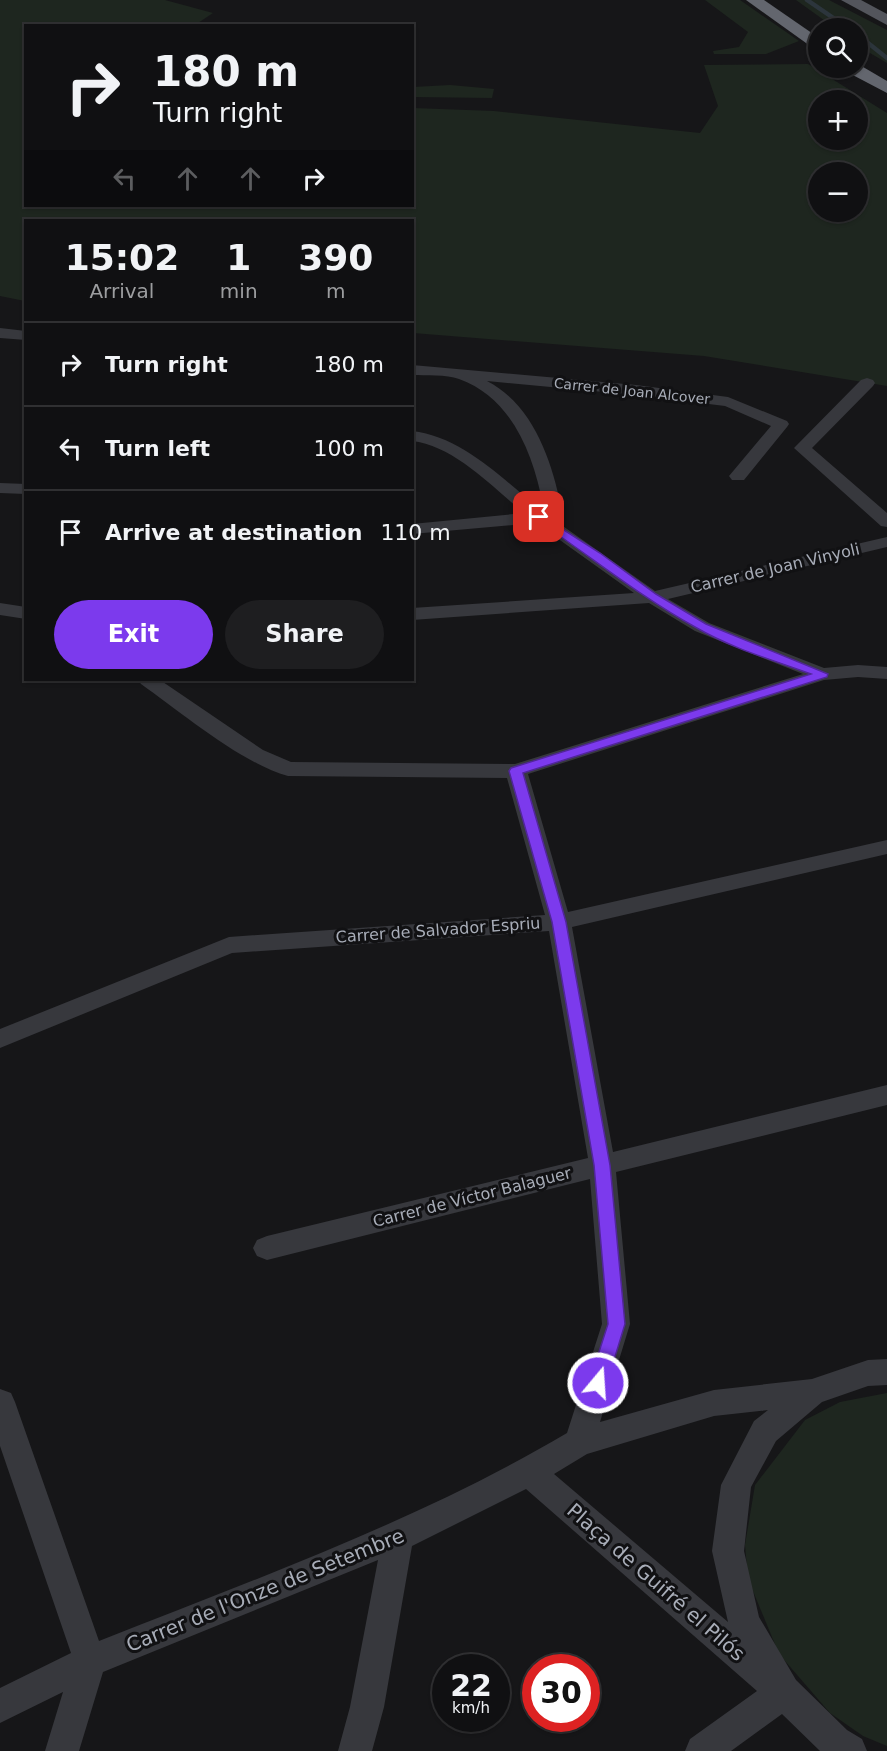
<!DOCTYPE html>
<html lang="en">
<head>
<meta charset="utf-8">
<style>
	body { margin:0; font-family:"DejaVu Sans",sans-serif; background:#1e1e20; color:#f1f3f6; height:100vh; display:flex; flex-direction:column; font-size:22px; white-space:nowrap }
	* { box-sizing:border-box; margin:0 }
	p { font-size:20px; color:#9c9d9f }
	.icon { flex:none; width:33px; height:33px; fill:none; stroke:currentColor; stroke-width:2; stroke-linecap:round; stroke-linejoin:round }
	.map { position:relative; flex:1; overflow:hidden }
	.drawer { position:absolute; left:24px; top:219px; width:390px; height:462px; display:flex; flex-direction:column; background:#101012; border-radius:0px; box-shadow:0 2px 4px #0004,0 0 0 2px #303032 }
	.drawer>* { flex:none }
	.guide { position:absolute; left:24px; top:24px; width:390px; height:183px; border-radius:0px; box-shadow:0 2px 4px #0004,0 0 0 2px #303032; background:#101012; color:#f1f3f6; overflow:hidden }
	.controls { position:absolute; left:808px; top:18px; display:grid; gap:12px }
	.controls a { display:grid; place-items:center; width:60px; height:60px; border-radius:50%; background:#101012; box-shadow:0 2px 4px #0004,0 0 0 2px #303032; font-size:30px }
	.speed { position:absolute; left:432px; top:1654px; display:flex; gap:12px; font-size:30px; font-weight:700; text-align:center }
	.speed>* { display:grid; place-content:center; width:78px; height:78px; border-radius:50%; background:#101012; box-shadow:0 2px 4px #0004,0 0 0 2px #303032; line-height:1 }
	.speed small { font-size:15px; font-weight:400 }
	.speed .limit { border:9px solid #d22; background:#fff; color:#111 }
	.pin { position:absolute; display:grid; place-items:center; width:51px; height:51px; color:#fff; margin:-26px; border-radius:12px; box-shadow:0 3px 9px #0006 }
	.me { position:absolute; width:66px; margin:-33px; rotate:18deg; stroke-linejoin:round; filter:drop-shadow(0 0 4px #0008) }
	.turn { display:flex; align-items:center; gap:21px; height:126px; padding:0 30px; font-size:27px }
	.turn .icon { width:78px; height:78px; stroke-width:2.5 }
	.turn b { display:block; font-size:42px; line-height:51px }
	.lanes { display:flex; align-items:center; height:57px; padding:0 30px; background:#0003; justify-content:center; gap:30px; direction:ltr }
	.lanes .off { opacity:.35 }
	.eta { display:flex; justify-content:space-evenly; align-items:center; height:102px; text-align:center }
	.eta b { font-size:36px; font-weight:700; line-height:42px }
	.primary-button { display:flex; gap:12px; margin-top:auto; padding:12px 30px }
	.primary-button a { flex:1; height:69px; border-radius:36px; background:#7c3aed; color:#fff; font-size:24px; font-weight:700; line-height:69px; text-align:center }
	.primary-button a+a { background:#1e1e20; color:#f1f3f6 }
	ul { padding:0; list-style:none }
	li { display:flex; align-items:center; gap:18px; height:84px; padding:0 30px; border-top:2px solid #303032 }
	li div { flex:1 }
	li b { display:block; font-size:22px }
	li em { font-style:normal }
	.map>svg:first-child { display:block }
	.green { fill:#1e261f; fill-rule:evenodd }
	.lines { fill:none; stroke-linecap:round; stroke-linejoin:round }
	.stream { stroke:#2c353c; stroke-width:4.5 }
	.minor { fill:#37383d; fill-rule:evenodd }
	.primary { fill:#53555c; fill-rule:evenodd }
	.motorway { fill:#63666e; fill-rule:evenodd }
	.route { fill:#7c3aed; stroke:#51269a; stroke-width:1.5 }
	.labels { text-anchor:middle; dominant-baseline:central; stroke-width:6; stroke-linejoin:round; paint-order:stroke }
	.far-street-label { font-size:14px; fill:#a8adb8; stroke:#111113 }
	.street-label { font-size:16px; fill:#a8adb8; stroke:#111113 }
	.near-street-label { font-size:20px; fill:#a8adb8; stroke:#111113 }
</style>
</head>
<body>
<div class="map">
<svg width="887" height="1751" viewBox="0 0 887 1751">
	<rect width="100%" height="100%" fill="#161618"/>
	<!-- green -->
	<g class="green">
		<path d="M0,0H165L213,13L195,25L26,26V206H412L413,108L494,111L700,133L718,106L704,65L808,64L887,113V386L704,356L413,333L412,220H26L25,301L0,296ZM819,100H858V140H819ZM819,172H858V212H819Z"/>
		<polygon points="705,0 740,0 799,41 766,54 714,54 713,51 739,47 748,32"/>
		<polygon points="796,0 829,0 887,30 887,63 858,46 858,28 835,28"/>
		<polygon points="450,85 494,89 492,98 413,97 413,87"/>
		<polygon points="887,1393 887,1746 863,1736 830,1713 779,1654 748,1579 745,1545 755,1485 805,1420 840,1402"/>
	</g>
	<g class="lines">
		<!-- stream -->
		<g class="stream">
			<polyline points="807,0 848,28"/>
			<polyline points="858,35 887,58"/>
		</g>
		<!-- minor -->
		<g class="minor">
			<polygon points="0,328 26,331 26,340 0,338"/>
			<path d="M412,365L636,385L728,397L787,421L789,424L787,427L744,480H732L729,476L771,426L725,406L636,395L487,381C533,405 551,459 561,506L550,517L655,591L887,537V547L668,599L709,623L824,668L858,665L887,667V679L858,677L824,680L528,774L568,912L887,840V854L572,927L613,1152L887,1085V1105L616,1172L630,1324L600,1422L714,1390L812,1379L868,1360L887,1359V1385L868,1386L822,1402L776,1441L751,1487L744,1551L759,1617L796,1680L847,1730L862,1739L867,1751H820L782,1714L731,1751H685L690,1739L757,1691L526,1489L412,1546L384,1707L372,1751H338L350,1707L378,1560L103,1672L79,1751H45L63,1692L0,1723V1688L71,1653L0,1446V1389L11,1393L15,1402L99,1641C258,1578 420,1520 567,1433L602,1324L590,1179L267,1260L257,1256L253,1248L257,1240L267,1236L588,1158L549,931L232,953L0,1048V1029L229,937L545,915L507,778L288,776C241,763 182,713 141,684L138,680H160L263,750L291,762L515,764L803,674L695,631L649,603L412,620V608L634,593L536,523L412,534V524L524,513C492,487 455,446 412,441V431C463,437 501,478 539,508L543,505C533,454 512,398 459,379C446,374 426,376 412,375ZM768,1410L754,1421L721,1485L712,1551L728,1622L554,1474L587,1454L714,1416Z"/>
			<polygon points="867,378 873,380 875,383 873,386 812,448 887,513 887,527 881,526 794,448 861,380"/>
			<polygon points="0,483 26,484 26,494 0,493"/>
			<polygon points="0,603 26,607 26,619 0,615"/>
		</g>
		<!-- primary -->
		<polygon class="primary" points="841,0 861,0 887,14 887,25"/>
		<!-- motorway -->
		<g class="motorway">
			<polygon points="746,0 764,0 819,38 819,50 813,48"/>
			<polygon points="858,64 887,81 887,93 847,72 845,68 858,68"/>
		</g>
	</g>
	<!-- route -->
	<path class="route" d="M539,514L600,553L656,594L706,624L828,674L827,677L523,773L566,922L610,1165L625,1324L607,1383L604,1389L598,1391L591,1389L589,1383L608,1324L594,1165L552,922L509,771L511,768L811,674C772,660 731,648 695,627C639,596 589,555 535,519L533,517Z"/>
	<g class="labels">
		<!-- far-street labels -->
		<g class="far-street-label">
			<text transform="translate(632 391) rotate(6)">Carrer de Joan Alcover</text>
		</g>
		<!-- street labels -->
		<g class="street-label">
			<text transform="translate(775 568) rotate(-13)">Carrer de Joan Vinyoli</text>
			<text transform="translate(438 930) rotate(-4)">Carrer de Salvador Espriu</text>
			<text transform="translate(472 1197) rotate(-14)">Carrer de Víctor Balaguer</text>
		</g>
		<!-- near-street labels -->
		<g class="near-street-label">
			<text transform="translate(656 1582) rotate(41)">Plaça de Guifré el Pilós</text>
			<text transform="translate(265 1590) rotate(-22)">Carrer de l'Onze de Setembre</text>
		</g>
	</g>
</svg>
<div class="controls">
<a><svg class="icon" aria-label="search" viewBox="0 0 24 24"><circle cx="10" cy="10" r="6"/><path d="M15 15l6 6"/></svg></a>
<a>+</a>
<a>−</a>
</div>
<div class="speed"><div>22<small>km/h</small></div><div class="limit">30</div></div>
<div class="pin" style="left:539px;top:517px;background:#d93025"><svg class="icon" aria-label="arrive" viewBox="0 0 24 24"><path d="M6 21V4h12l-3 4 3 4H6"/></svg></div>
<svg class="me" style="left:598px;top:1383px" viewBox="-20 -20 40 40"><circle r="17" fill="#7c3aed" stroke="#fff" stroke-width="3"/><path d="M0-11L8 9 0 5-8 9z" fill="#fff"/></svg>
<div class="guide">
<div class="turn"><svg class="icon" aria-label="right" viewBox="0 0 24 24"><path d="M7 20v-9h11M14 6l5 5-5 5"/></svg><div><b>180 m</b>Turn right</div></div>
<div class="lanes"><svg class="icon off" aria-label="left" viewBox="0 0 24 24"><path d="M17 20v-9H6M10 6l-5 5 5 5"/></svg><svg class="icon off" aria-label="ahead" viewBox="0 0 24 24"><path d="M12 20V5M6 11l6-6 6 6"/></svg><svg class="icon off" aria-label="ahead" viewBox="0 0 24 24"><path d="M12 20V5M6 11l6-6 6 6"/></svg><svg class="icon" aria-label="right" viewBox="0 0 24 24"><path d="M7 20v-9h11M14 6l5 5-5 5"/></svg></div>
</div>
<section class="drawer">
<div class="eta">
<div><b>15:02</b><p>Arrival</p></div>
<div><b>1</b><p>min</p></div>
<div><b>390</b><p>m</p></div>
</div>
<ul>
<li><svg class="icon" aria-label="right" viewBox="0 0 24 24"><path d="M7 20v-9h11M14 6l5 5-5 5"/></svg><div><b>Turn right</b></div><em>180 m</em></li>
<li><svg class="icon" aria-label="left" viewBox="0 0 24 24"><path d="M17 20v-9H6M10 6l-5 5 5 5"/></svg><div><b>Turn left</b></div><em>100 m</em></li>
<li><svg class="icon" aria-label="arrive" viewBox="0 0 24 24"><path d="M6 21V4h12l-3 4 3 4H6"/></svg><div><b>Arrive at destination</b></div><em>110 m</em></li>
</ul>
<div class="primary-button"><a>Exit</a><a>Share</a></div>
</section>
</div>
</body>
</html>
